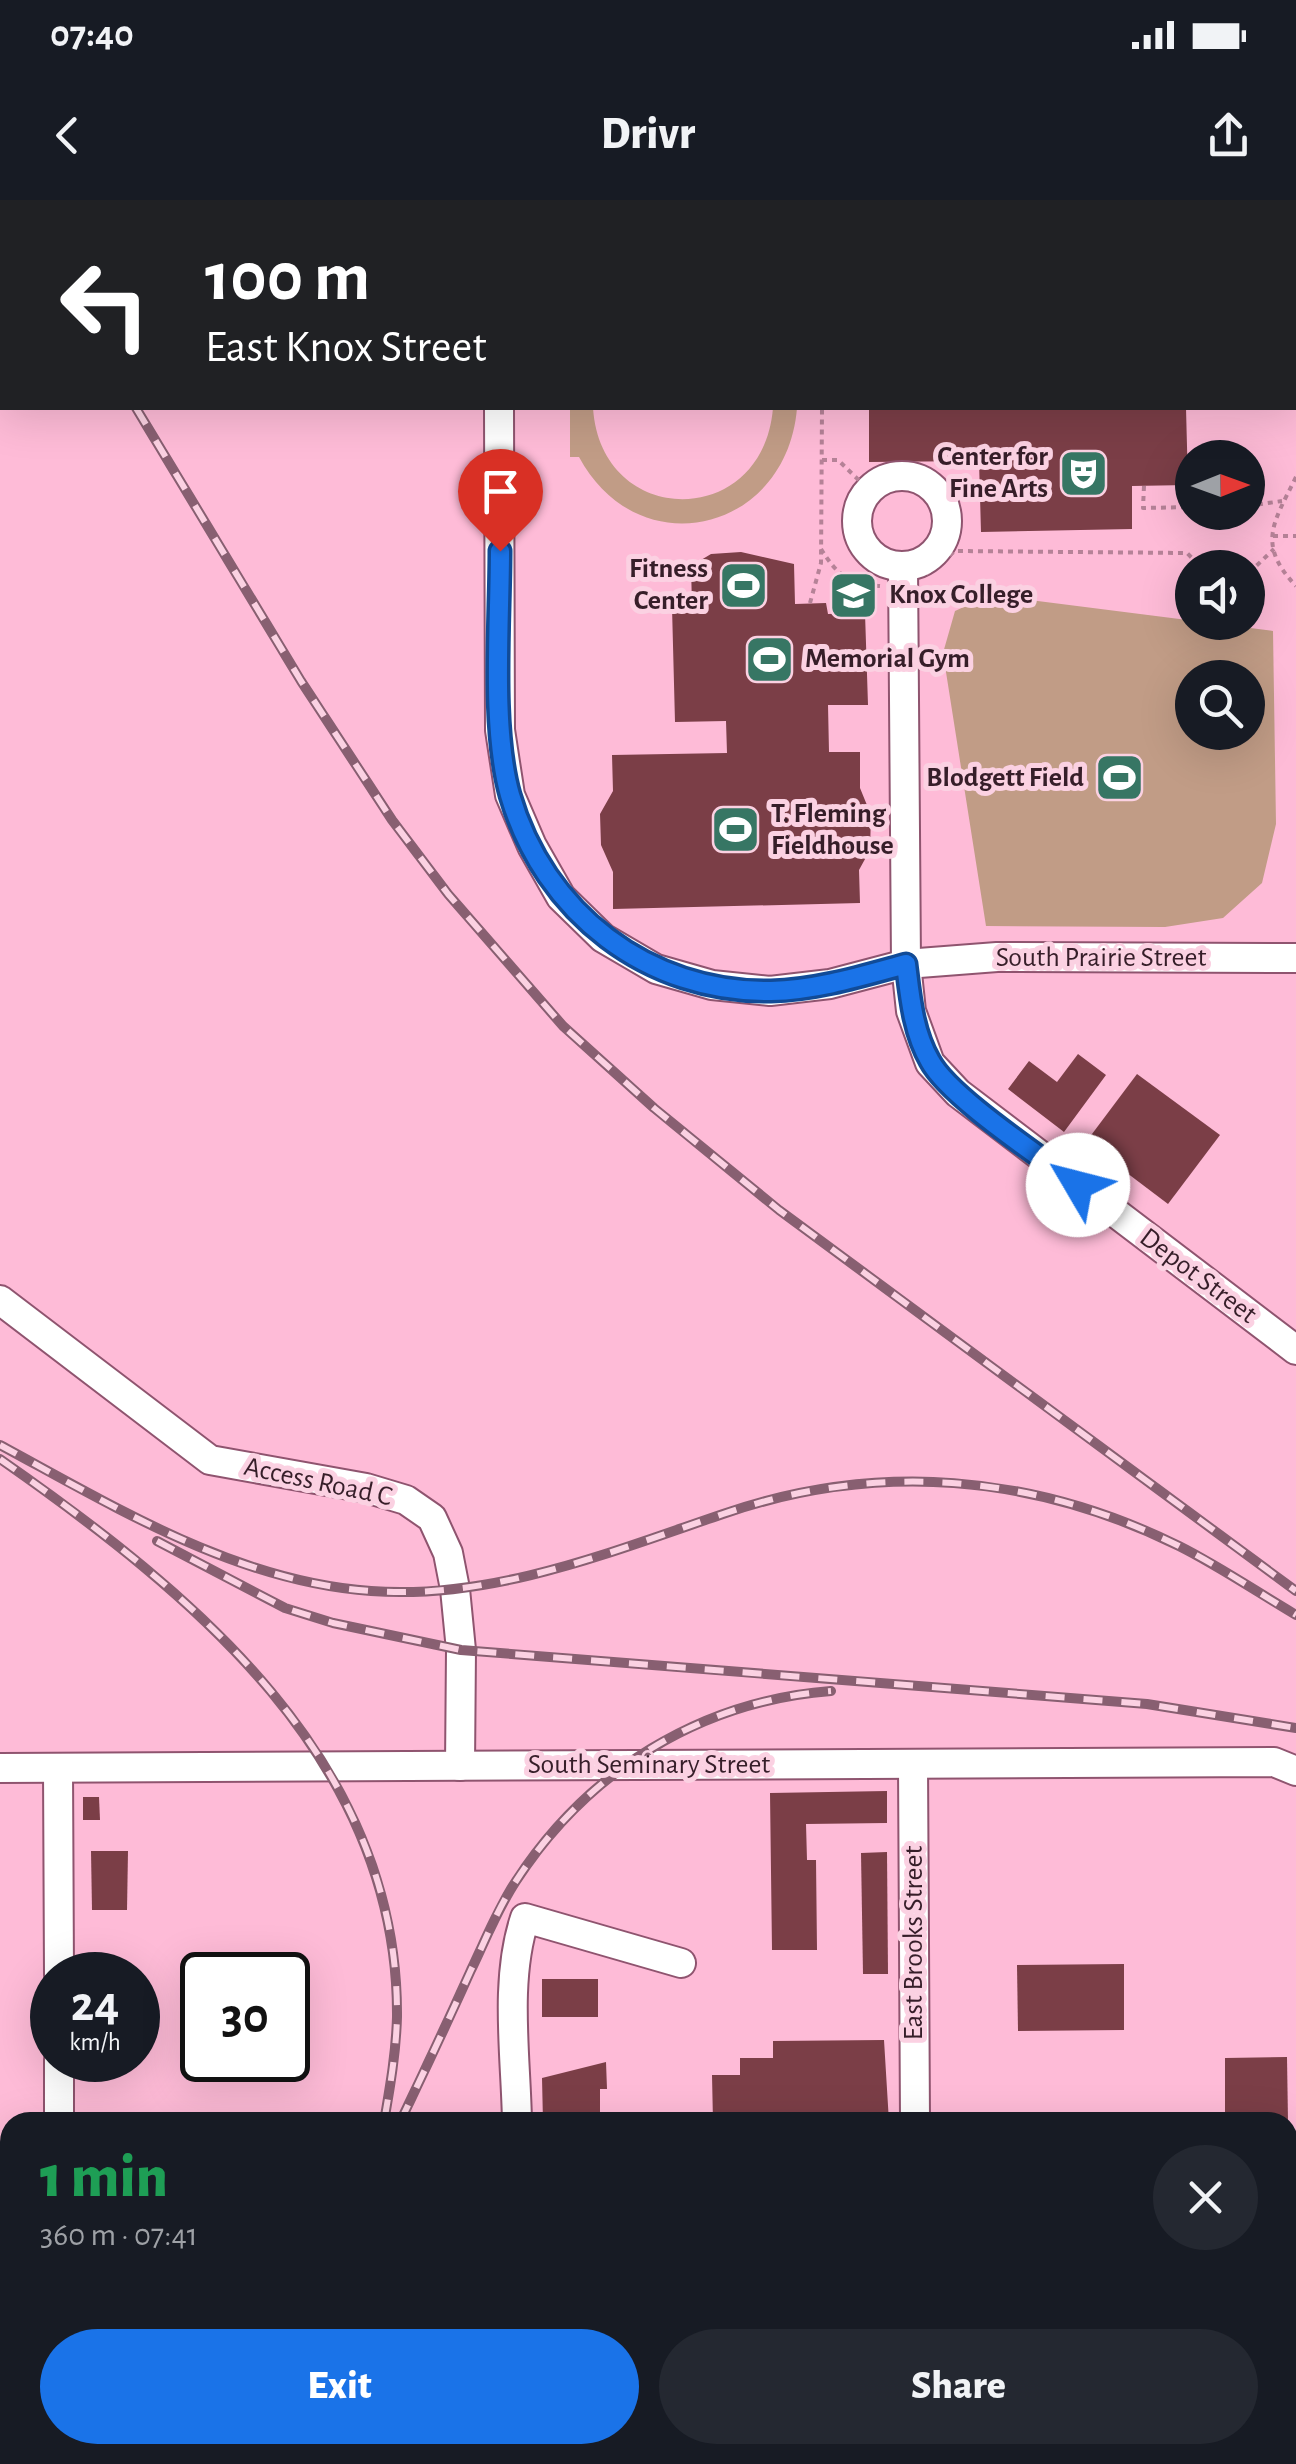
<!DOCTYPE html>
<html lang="en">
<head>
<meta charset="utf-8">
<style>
	body { margin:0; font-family:"Alegreya Sans",sans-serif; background:#242831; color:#f1f3f6; height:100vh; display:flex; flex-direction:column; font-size:38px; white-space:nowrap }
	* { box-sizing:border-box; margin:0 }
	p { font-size:32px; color:#9ea1a6 }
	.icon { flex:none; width:55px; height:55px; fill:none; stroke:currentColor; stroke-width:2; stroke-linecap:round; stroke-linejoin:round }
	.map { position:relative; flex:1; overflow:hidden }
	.details { position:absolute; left:0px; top:1912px; width:1298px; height:352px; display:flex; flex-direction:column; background:#171b24; border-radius:30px 30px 0 0; box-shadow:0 10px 40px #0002 }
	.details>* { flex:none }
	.top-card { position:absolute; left:0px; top:0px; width:1298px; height:210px; box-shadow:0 10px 40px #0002; background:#202124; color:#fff; overflow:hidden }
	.needle { width:65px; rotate:89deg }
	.buttons { position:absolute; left:1175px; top:240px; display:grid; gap:20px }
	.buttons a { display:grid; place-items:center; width:90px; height:90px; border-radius:50%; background:#171b24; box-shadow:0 10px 40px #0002; font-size:50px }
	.speed { position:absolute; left:30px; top:1752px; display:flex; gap:20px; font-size:50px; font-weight:700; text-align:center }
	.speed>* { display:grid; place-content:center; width:130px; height:130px; border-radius:50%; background:#171b24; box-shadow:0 10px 40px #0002; line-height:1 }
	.speed small { font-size:25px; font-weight:400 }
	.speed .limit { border:5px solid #111; border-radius:15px; background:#fff; color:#111 }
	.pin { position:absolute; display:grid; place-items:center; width:85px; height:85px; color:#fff; margin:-102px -42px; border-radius:50% 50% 50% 0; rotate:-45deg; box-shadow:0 0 10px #0007 }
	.pin .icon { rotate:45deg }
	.me { position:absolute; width:110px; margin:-55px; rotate:307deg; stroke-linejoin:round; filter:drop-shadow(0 0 8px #0008) }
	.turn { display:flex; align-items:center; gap:35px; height:210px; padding:0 40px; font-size:45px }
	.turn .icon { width:130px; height:130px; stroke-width:2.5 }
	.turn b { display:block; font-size:70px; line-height:85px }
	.round { display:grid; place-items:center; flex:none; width:105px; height:105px; border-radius:52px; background:#242831 }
	.overview { display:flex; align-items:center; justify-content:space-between; height:170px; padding:0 40px }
	h1 { font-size:60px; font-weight:800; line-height:75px; color:#1e9e55 }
	.action { display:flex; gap:20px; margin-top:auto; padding:20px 40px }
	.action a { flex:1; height:115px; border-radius:60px; background:#1a73e8; color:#fff; font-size:40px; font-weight:800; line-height:115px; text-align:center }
	.action a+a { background:#242831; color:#f1f3f6 }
	.status { display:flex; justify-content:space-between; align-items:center; height:70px; padding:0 50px; background:#171b24; direction:ltr }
	.status svg { height:28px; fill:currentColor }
	header { display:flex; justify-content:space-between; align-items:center; height:130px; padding:0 40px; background:#171b24; font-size:45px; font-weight:800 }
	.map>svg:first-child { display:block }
	.green { fill:#c19c86; fill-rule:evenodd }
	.building { fill:#7b3e47 }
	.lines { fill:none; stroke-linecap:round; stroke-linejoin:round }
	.minor-casing { stroke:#8f546f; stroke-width:32 }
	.path { stroke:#b58297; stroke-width:4; stroke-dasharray:5 5; stroke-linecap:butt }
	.minor { stroke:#fff; stroke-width:28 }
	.rail-casing { stroke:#885f71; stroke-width:10 }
	.rail { stroke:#fbd1e2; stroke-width:6; stroke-dasharray:19; stroke-linecap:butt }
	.route-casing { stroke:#114b97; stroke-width:25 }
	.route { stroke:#1a73e8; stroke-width:18 }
	.labels { text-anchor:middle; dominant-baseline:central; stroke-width:10; stroke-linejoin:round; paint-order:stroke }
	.poi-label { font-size:28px; font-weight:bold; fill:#361e29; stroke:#fbd1e2; text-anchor:end }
	.street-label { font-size:28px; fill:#361e29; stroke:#fbd1e2 }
</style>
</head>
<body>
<div class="status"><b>07:40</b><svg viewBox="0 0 49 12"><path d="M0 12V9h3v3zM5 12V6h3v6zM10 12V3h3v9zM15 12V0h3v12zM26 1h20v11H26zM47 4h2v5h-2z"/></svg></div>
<header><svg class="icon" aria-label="back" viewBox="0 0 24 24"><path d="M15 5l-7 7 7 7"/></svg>Drivr<svg class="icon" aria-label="share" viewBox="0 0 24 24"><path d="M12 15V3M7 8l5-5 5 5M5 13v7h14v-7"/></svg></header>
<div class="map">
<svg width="1296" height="2264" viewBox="0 0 1296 2264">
	<rect width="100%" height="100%" fill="#febbd7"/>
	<!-- green -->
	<g class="green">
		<path d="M570,208H593C601,329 763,330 773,208H797C787,332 639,368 579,257H570Z"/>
		<path d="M990,395L1273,431L1276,624L1262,683L1223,718L1165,727L986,726L943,453L955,411ZM1192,478H1248V532H1192Z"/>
	</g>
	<!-- building -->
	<g class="building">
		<polygon points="869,208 1186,208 1188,285 1132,286 1132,329 981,332 979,261 869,262"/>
		<polygon points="741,352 794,364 795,404 826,403 828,414 865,413 868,505 828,505 829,552 860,552 860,588 871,615 870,650 859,670 860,703 613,709 613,672 601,645 600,614 613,591 612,555 727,553 726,521 675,522 672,407 692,406 691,366 711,354"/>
		<polygon points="1078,854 1106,875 1064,932 1008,889 1029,861 1057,882"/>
		<polygon points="1137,874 1220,935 1168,1004 1086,942"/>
		<polygon points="887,1591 887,1623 806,1624 807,1660 816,1660 817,1750 772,1750 770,1593"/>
		<polygon points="83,1597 99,1597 100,1620 83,1620"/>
		<polygon points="91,1651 128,1651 127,1710 92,1710"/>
		<polygon points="887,1652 888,1774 863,1774 861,1653"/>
		<polygon points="1124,1764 1124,1830 1018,1831 1017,1765"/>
		<rect x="542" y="1779" width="56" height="38"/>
		<polygon points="884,1840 889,1922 713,1922 712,1875 740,1875 740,1858 773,1858 773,1841"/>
		<polygon points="1287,1857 1288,1922 1225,1922 1225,1858"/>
		<polygon points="606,1862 607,1889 600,1889 600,1922 543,1922 542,1878"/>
	</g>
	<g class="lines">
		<defs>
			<g id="minor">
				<polyline points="497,0 497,2"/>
				<polyline points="499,208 500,530 510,595 532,646 561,697 603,738 656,769 712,785 770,791 830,784 906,764 997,757 1296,758"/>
				<circle cx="902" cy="321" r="45"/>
				<polyline points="903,366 906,764 911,811 930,863 958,893 1296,1150"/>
				<polyline points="0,1100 210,1260 366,1288 406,1300 432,1318 448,1353 455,1389 461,1450 460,1566"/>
				<polyline points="913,1564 915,1922"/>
				<polyline points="0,1568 1274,1562 1296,1571"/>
				<polyline points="58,1569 59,1775"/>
				<polyline points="59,1860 59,1922"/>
				<path d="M517,1922C516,1857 504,1781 525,1718L681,1763"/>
				<polyline points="1288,2104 1296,2104"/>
				<polyline points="0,2108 10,2108"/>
				<polyline points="61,2255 61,2264"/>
				<polyline points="521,2255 521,2264"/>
				<polyline points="917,2264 917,2255"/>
			</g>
		</defs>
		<!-- minor casing -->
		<use href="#minor" class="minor-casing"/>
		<!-- path -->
		<g class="path">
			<polyline points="1087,0 1087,2"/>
			<polyline points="1129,0 1132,2"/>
			<polyline points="1283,0 1283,2"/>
			<polyline points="820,2 820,0"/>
			<polyline points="1155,2 1158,0"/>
			<polyline points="1295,65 1296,65"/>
			<polyline points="1295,86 1296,88"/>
			<polyline points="822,260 838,260 869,290"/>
			<path d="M1296,277C1274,322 1256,344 1296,386"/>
			<polyline points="1144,286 1143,308 1192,307"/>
			<polyline points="1248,306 1282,301"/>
			<polyline points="1273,336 1296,336"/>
			<path d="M821,349C837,375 849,384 880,386"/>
			<polyline points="1248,369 1253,369 1274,349"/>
			<polyline points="926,374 955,351 1187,353 1202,368"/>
			<polyline points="810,403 821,363 822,208"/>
		</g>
		<!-- minor -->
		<use href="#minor" class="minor"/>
		<defs>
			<g id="rail">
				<polyline points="25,0 27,2"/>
				<polyline points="136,208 301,481 392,620 448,694 563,826 654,908 779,1010 1296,1391"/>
				<path d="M0,1245C115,1307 237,1382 371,1391C492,1400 611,1352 723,1314C877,1261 1033,1274 1179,1346C1219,1366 1257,1392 1296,1415"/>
				<path d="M0,1259C192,1393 399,1560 397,1817C396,1853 390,1887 384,1922"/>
				<polyline points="157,1341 285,1408 333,1423 461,1450 1147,1504 1296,1528"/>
				<path d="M400,1922C424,1872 448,1821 471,1770C485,1741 498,1708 516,1681C587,1572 699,1501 831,1491"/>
				<polyline points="242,2264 246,2255"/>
			</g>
		</defs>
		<!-- rail casing -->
		<use href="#rail" class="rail-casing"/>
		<!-- rail -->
		<use href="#rail" class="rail"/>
	</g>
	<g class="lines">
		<defs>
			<path id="route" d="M500,351C500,422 491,528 510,595C544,713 648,793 771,791C817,790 862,776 906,764C910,796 913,832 930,861C949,897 1043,958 1078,985"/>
		</defs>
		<!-- route casing -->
		<use href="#route" class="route-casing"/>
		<!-- route -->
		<use href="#route" class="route"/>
	</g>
	<!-- icons -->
	<defs>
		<symbol id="theatre-square" viewBox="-11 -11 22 22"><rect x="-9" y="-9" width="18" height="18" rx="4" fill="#377664" stroke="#fbd1e2"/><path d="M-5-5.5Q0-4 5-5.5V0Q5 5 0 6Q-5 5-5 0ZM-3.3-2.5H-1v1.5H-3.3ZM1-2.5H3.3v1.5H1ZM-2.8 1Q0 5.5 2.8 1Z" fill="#fff"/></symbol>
		<symbol id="stadium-square" viewBox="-11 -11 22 22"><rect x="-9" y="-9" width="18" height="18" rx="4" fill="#377664" stroke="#fbd1e2"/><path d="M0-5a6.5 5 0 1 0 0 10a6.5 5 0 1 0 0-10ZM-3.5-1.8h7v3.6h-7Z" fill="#fff"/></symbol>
		<symbol id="university-square" viewBox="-11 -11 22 22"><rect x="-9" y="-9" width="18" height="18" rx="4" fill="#377664" stroke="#fbd1e2"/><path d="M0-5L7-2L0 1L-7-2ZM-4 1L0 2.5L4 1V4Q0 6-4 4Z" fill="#fff"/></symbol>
	</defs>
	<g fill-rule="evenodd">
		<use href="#theatre-square" x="1056" y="246" width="55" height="55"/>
		<use href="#stadium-square" x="716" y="358" width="55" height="55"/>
		<use href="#university-square" x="826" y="368" width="55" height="55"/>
		<use href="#stadium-square" x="742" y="432" width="55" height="55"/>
		<use href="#stadium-square" x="1092" y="550" width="55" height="55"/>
		<use href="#stadium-square" x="708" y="602" width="55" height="55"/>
	</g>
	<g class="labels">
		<!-- poi labels -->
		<g class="poi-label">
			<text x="1048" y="257">Center for<tspan x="1048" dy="32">Fine Arts</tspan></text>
			<text x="708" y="369">Fitness<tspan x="708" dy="32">Center</tspan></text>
			<text x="889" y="395" text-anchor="start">Knox College</text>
			<text x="805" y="459" text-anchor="start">Memorial Gym</text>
			<text x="1084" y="578">Blodgett Field</text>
			<text x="771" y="614" text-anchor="start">T. Fleming<tspan x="771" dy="32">Fieldhouse</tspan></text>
		</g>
		<!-- street labels -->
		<g class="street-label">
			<text x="1101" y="758">South Prairie Street</text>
			<text transform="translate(1198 1076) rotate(37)">Depot Street</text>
			<text transform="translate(318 1282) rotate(12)">Access Road C</text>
			<text x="649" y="1565">South Seminary Street</text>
			<text transform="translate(914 1743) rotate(-90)">East Brooks Street</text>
		</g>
	</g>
</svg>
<div class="buttons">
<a><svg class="needle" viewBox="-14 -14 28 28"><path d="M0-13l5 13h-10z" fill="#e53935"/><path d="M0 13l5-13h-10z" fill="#9ea1a6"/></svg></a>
<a><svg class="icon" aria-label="sound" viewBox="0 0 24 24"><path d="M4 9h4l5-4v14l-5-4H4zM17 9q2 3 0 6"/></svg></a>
<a><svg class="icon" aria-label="search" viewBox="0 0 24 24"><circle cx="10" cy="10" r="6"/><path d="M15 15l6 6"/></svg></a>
</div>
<div class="speed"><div>24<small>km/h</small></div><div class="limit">30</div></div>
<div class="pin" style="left:500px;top:351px;background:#d93025"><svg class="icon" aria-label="arrive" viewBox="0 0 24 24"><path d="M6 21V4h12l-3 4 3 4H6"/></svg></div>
<svg class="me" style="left:1078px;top:985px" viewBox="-20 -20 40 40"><circle r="19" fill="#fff"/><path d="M0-13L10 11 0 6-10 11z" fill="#1a73e8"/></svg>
<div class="top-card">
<div class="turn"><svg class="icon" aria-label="left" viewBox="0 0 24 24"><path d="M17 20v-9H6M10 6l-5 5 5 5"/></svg><div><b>100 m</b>East Knox Street</div></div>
</div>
<section class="details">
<div class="overview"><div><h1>1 min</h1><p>360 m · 07:41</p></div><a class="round"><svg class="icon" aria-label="close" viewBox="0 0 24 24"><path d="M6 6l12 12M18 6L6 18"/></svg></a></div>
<div class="action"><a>Exit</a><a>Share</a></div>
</section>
</div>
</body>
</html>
